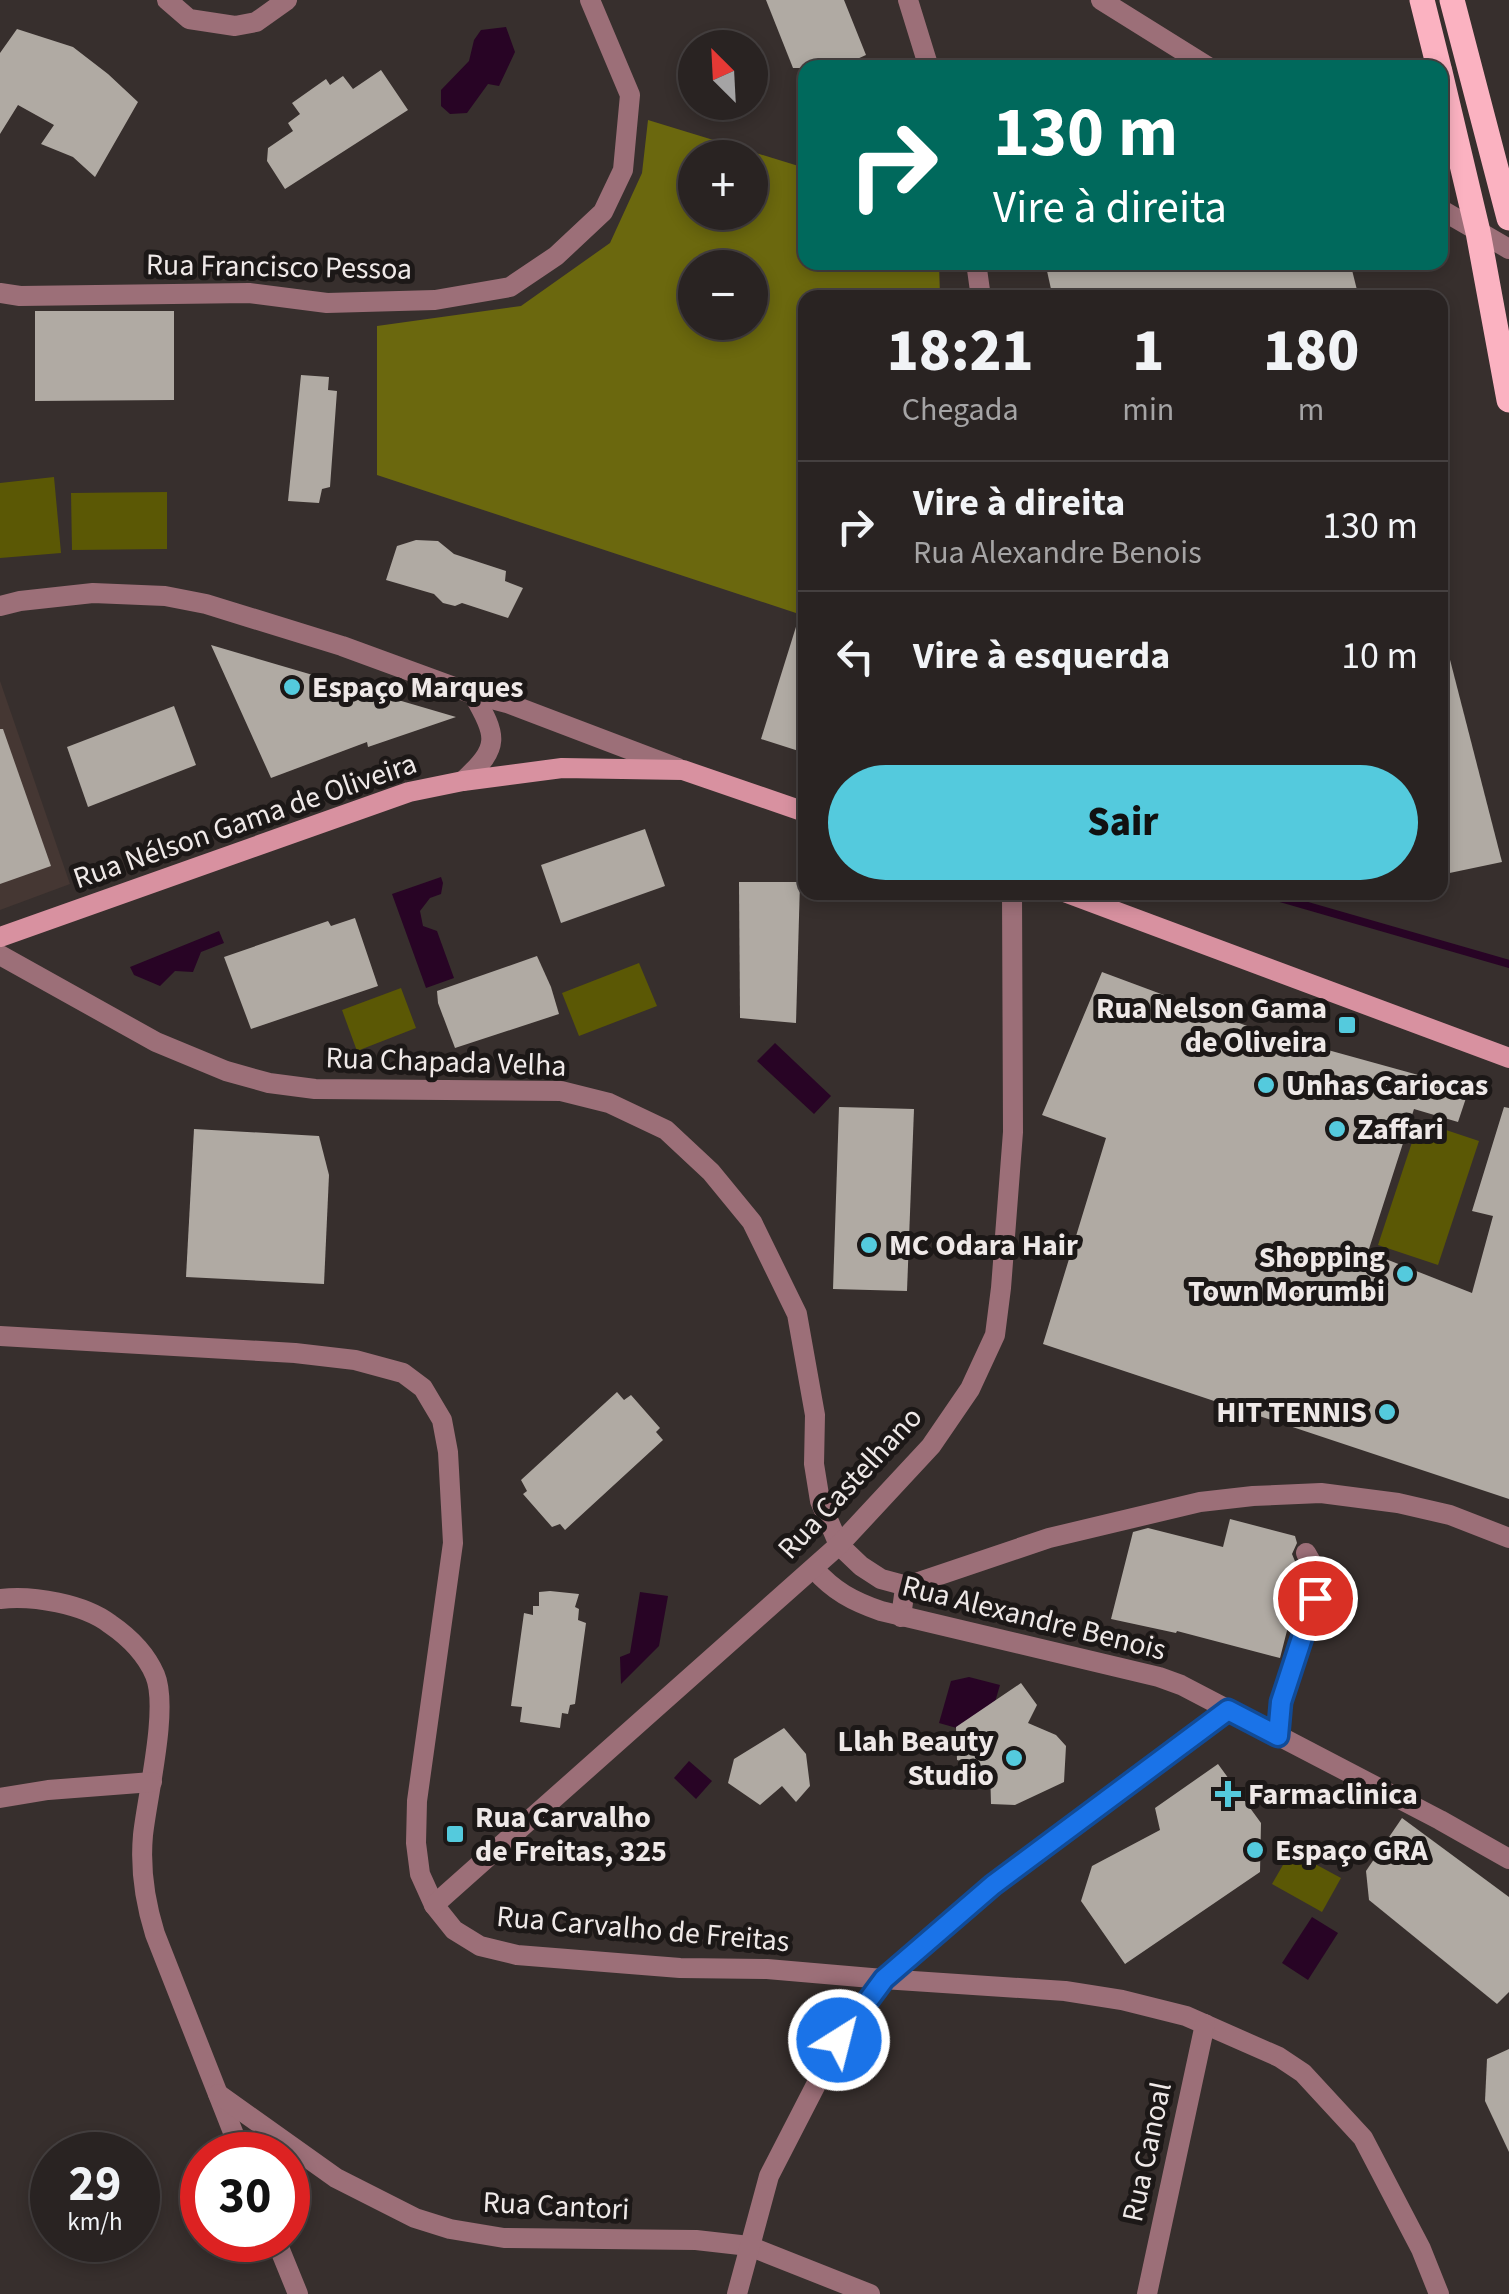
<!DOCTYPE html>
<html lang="pt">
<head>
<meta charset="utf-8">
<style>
	body { margin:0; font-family:"Source Sans 3",sans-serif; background:#312b2a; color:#f1f3f6; height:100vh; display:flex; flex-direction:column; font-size:38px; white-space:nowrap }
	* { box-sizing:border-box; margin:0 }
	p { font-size:32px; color:#a5a4a5 }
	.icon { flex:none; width:55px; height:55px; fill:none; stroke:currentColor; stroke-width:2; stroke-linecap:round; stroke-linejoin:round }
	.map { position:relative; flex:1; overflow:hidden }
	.details { position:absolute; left:798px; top:290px; width:650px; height:610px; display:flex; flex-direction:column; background:#292322; border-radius:20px; box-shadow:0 5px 15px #0003,0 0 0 2px #454040 }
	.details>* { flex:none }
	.guide { position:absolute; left:798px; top:60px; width:650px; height:210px; border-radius:20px; box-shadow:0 5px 15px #0003,0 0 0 2px #454040; background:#00695c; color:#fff; overflow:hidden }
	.needle { width:65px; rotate:336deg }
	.buttons { position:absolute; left:678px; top:30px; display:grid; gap:20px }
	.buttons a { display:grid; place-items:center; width:90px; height:90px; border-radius:50%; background:#292322; box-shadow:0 5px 15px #0003,0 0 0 2px #454040; font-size:50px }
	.speed { position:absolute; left:30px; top:2132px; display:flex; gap:20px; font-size:50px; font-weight:700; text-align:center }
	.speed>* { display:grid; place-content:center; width:130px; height:130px; border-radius:50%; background:#292322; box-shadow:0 5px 15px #0003,0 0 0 2px #454040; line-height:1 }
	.speed small { font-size:25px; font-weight:400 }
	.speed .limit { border:15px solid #d22; background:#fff; color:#111 }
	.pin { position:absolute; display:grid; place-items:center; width:85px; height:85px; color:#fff; margin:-42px; border:5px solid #fff; border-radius:50%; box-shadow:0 2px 10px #0007 }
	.me { position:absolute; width:110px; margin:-55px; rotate:36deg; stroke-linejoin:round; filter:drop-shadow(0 0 8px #0008) }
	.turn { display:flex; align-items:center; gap:35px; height:210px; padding:0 30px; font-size:45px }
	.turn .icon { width:130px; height:130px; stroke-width:2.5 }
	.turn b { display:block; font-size:70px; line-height:85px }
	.eta { display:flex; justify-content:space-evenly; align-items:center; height:170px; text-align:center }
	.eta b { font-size:60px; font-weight:800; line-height:70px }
	.action { display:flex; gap:20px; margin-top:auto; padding:20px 30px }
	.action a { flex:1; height:115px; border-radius:60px; background:#54cadd; color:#111; font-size:40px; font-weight:800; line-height:115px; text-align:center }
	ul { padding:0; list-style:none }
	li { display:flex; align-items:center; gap:30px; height:130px; padding:0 30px; border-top:2px solid #454040 }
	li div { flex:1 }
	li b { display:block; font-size:38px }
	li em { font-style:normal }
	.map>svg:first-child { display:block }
	.built { fill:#453733 }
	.green { fill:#5b5805 }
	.forest { fill:#6b680e; fill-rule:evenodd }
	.water { fill:#280425 }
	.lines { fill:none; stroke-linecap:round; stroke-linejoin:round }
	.stream { stroke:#280425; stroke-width:8 }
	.building { fill:#b0aaa3 }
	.minor { stroke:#9c6f78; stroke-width:20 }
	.tertiary { stroke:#9c6f78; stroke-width:20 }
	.secondary { stroke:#d891a0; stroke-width:20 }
	.primary { stroke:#fbb2c1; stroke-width:25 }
	.route-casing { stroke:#114b97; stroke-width:25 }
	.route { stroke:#1a73e8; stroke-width:18 }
	.poi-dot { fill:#54cadd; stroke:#1c1817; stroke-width:4 }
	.labels { text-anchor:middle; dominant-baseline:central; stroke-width:10; stroke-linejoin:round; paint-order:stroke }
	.street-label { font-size:30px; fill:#efe9e8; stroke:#1c1817 }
	.poi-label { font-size:30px; font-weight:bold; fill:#efe9e8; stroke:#1c1817; text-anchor:start }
</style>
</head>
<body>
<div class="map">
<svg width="1509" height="2294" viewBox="0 0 1509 2294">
	<rect width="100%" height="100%" fill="#372f2d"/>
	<!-- built -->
	<polygon class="built" points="0,681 70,884 0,910"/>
	<!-- green -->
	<g class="green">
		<polygon points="54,477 61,553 0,558 0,483"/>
		<polygon points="167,492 167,549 72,550 71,493"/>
		<polygon points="639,963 657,1006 579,1036 562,993"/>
		<polygon points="401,988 416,1028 357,1051 342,1010"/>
		<polygon points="1419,1121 1479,1141 1438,1265 1378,1245"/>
		<polygon points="1291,1851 1341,1878 1322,1912 1272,1884"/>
	</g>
	<!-- forest -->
	<path class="forest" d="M648,120L805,168V262L939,263L940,297L805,298V616L377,475V326L521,306L610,243L642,173ZM695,158H750V212H695ZM695,268H750V322H695Z"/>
	<!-- water -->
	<g class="water">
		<polygon points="506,27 515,52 499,86 488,84 467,113 450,114 441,106 441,90 469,61 474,40 481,30"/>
		<polygon points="441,877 443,883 441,894 430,898 420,911 423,926 437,931 454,978 426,988 392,894"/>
		<polygon points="219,931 224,943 201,952 193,972 175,971 160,986 134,975 130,967"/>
		<polygon points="775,1043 831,1096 814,1114 757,1061"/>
		<polygon points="640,1592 668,1596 659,1646 621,1684 620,1657 630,1653"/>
		<polygon points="969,1677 1000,1685 985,1736 939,1723 951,1681"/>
		<polygon points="689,1761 712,1781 696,1799 674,1778"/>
		<polygon points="1312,1917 1338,1933 1308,1980 1282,1963"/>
	</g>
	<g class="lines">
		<!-- stream -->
		<polyline class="stream" points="1259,892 1509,964"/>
	</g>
	<!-- building -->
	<g class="building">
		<polygon points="766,0 844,0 866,55 837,68 793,68"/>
		<polygon points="17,29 73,47 108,74 138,102 95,177 73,157 41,144 54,125 18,105 0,134 0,53"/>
		<polygon points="381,70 408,110 285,189 267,161 268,148 293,131 288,123 300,114 292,103 326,79 330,85 343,76 353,89"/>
		<polygon points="1045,262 1350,262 1359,298 1053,298"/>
		<polygon points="35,311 174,311 174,400 35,401"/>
		<polygon points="301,375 329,377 328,390 337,391 330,487 322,489 319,503 288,501"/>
		<polygon points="416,540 438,541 454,554 506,571 505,581 523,588 508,618 462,603 455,606 443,603 434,594 386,580 397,546"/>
		<polygon points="800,614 805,614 805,753 761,739"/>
		<polygon points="211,645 456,717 368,747 367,742 271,778"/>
		<polygon points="1447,648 1502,862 1440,875 1440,649"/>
		<polygon points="174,706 196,765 88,807 67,747"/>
		<polygon points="0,729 3,729 51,866 0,884"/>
		<polygon points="645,829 665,886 561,923 541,865"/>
		<polygon points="739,882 800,882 796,1023 740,1018"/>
		<polygon points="355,918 378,986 251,1029 224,957 328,921 331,926"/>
		<polygon points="537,956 551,987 559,1014 455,1048 438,1003 437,991"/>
		<polygon points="1102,972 1266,1033 1469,1089 1458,1122 1414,1109 1368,1252 1472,1293 1493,1216 1472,1211 1504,1107 1509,1108 1509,1499 1043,1344 1106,1138 1042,1115"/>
		<polygon points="839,1107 914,1109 907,1291 833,1289"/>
		<polygon points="194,1129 319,1136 329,1175 324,1284 186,1277"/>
		<polygon points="617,1392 624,1400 631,1395 660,1428 656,1432 663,1440 565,1530 560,1524 552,1527 523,1494 527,1491 521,1480"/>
		<polygon points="1230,1519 1295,1536 1297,1543 1292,1554 1301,1576 1280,1658 1177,1631 1176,1633 1111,1619 1133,1532 1148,1528 1223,1547"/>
		<polygon points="550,1591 579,1594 575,1607 579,1609 578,1620 586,1623 575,1704 570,1705 568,1714 562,1713 560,1728 520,1722 522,1707 511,1706 524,1613 533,1615 533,1606 539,1606 539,1592"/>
		<polygon points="1021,1683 1037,1705 1028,1723 1056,1735 1066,1746 1064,1782 1015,1805 991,1804 990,1768 957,1760 956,1727"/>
		<polygon points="784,1728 806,1754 810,1786 796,1802 782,1786 760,1805 728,1783 734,1759"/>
		<polygon points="1218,1764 1261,1823 1260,1872 1125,1964 1081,1901 1092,1866 1160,1830 1155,1808"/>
		<polygon points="1402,1818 1509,1897 1509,1992 1497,2004 1369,1900 1366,1871"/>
		<polygon points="1509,2049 1509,2152 1485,2101 1487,2059"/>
	</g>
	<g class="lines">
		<!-- minor -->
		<g class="minor">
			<polyline points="167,0 189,19 235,26 256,22 287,0"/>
			<polyline points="0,293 20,296 249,293 327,303 435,300 510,287 556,256 603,212 623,170 630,95 590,0"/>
			<polyline points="0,606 20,601 93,593 165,596 206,604 342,646 473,694 507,703 678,768"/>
			<path d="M463,781C501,746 497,737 473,694"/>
			<polyline points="839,1545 861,1566 881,1579 907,1586"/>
			<path d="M0,1599C33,1595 84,1604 110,1624C129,1637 146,1654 155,1675C169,1708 147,1797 143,1835C140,1868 145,1902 155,1934L242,2155"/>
			<polyline points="901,1617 904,1595 907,1586 1049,1538 1200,1502 1253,1496 1321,1493 1398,1503 1450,1515 1509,1538"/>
			<polyline points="1278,1736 1281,1701 1315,1598 1315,1569 1306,1553"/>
			<polyline points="0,1798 48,1790 152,1782"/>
			<polyline points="218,2094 336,2178 415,2218 450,2229 504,2238 696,2240 749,2246 870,2294"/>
			<polyline points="276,2240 298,2294"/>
			<polyline points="737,2294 769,2176 839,2040 883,1979 1065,1991 1122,2000 1186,2016 1279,2057 1303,2073 1363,2138 1421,2249 1439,2294"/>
			<polyline points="1147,2294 1205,2024"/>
		</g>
		<!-- tertiary -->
		<g class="tertiary">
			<polyline points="908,0 929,68"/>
			<polyline points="1101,0 1210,68"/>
			<polyline points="1440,209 1509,249"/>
			<polyline points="976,262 981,298"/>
			<polyline points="0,955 156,1042 226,1071 269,1083 315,1089 561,1091 609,1103 666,1130 711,1172 752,1222 797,1314 815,1415 814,1464 820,1501 839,1545"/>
			<polyline points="0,1336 295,1353 355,1360 403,1373 423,1388 442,1420 448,1452 453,1543 417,1801 416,1843 420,1874 434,1905 454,1930 480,1946 517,1955 680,1968 767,1969 883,1979 993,1885 1228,1710"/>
			<path d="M814,1569C834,1591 852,1601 881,1611L1159,1677L1181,1685L1440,1820L1509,1859"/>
			<polyline points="434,1905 839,1545 931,1446 970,1389 995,1335 1001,1288 1013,1132 1012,892"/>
		</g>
		<!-- secondary -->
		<g class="secondary">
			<polyline points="1064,892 1509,1058"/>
			<polyline points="0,937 409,792 463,781 562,768 683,770 805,812"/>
		</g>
		<!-- primary -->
		<g class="primary">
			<polyline points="1422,0 1439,68"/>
			<polyline points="1452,0 1509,218"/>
			<polyline points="1440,72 1478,232 1509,400"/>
		</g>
	</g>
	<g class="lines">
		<defs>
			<polyline id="route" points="839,2040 884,1979 993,1885 1228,1710 1278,1736 1281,1702 1315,1598"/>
		</defs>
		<!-- route casing -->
		<use href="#route" class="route-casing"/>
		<!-- route -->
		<use href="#route" class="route"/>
	</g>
	<!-- markers -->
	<g class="poi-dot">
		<circle cx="292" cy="687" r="10"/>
		<rect x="1337" y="1015" width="20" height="20" rx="5"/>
		<circle cx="1266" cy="1085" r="10"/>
		<circle cx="1337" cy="1129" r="10"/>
		<circle cx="869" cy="1245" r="10"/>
		<circle cx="1405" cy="1274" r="10"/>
		<circle cx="1387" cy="1412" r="10"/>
		<circle cx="1014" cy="1758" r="10"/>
		<path d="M1223 1779h10v10h10v10h-10v10h-10v-10h-10v-10h10z"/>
		<rect x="445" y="1824" width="20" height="20" rx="5"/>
		<circle cx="1255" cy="1850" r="10"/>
	</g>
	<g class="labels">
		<!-- street labels -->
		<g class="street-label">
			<text transform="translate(279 267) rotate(1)">Rua Francisco Pessoa</text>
			<text transform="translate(245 821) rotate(-19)">Rua Nélson Gama de Oliveira</text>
			<text transform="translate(446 1062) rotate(2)">Rua Chapada Velha</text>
			<text transform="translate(850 1483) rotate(-47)">Rua Castelhano</text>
			<text transform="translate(1034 1618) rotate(14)">Rua Alexandre Benois</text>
			<text transform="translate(643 1929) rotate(5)">Rua Carvalho de Freitas</text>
			<text transform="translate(1147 2152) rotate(-78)">Rua Canoal</text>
			<text transform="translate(556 2206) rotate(3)">Rua Cantori</text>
		</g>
		<!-- poi labels -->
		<g class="poi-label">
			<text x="312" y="687">Espaço Marques</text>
			<text x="1327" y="1008" text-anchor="end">Rua Nelson Gama<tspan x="1327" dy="34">de Oliveira</tspan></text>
			<text x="1286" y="1085">Unhas Cariocas</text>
			<text x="1357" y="1129">Zaffari</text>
			<text x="889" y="1245">MC Odara Hair</text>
			<text x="1385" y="1257" text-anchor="end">Shopping<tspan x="1385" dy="34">Town Morumbi</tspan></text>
			<text x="1367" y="1412" text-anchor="end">HIT TENNIS</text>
			<text x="994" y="1741" text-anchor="end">Llah Beauty<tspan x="994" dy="34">Studio</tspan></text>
			<text x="1248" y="1794">Farmaclinica</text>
			<text x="475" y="1817">Rua Carvalho<tspan x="475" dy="34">de Freitas, 325</tspan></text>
			<text x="1275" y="1850">Espaço GRA</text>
		</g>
	</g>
</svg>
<div class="buttons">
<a><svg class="needle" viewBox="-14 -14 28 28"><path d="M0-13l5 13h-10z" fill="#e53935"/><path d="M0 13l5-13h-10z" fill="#a5a4a5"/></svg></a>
<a>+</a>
<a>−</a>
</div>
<div class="speed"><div>29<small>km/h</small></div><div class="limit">30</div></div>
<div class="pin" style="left:1315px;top:1598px;background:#d93025"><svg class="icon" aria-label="arrive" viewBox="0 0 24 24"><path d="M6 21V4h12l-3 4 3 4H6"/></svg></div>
<svg class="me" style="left:839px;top:2040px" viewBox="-20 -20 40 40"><circle r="17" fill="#1a73e8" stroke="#fff" stroke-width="3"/><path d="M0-11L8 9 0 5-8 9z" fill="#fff"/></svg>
<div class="guide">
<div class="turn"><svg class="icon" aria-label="right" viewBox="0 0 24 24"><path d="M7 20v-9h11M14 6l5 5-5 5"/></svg><div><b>130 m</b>Vire à direita</div></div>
</div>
<section class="details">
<div class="eta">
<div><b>18:21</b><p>Chegada</p></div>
<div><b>1</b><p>min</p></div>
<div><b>180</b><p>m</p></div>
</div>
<ul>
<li><svg class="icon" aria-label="right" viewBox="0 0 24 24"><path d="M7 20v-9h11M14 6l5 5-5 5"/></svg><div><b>Vire à direita</b><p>Rua Alexandre Benois</p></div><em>130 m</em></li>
<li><svg class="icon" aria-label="left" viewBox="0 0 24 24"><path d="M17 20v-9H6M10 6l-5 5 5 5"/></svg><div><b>Vire à esquerda</b></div><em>10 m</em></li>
</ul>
<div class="action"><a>Sair</a></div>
</section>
</div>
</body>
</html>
